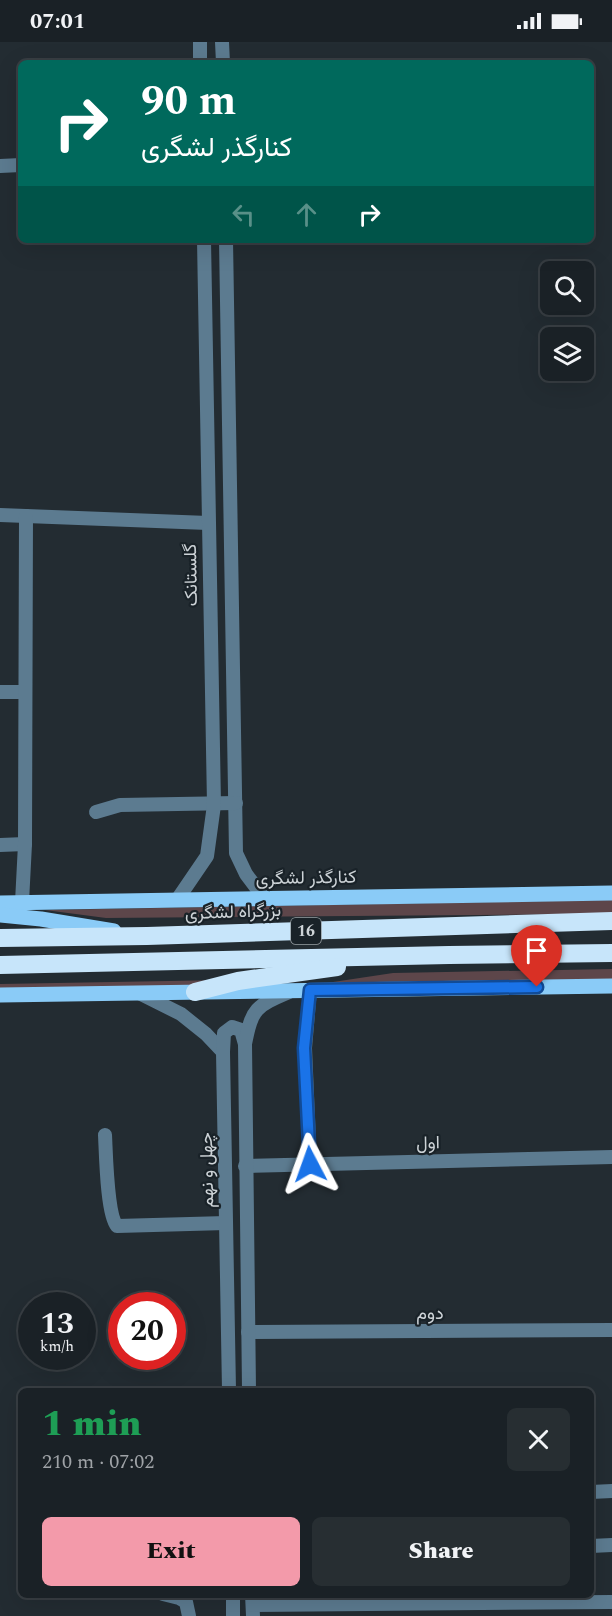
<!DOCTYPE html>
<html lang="en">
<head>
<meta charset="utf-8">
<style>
	body { margin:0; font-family:Spectral,Vazirmatn,serif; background:#272e32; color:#f1f3f6; height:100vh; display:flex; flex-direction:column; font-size:22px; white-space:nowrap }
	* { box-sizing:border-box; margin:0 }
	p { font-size:20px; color:#9fa3a7 }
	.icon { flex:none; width:33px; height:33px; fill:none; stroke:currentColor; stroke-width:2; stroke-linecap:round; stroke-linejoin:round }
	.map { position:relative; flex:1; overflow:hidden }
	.details { position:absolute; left:18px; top:1346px; width:576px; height:210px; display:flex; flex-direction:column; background:#1a2126; border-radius:9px; box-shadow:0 6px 24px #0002,0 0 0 2px #383e43 }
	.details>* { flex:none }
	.hud { position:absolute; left:18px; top:18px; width:576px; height:183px; border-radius:9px; box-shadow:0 6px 24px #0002,0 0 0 2px #383e43; background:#00695c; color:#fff; overflow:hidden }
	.fabs { position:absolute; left:540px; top:219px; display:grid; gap:12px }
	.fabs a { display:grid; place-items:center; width:54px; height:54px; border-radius:9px; background:#1a2126; box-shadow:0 6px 24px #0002,0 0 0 2px #383e43; font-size:30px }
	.speed { position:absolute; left:18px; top:1250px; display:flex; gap:12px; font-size:30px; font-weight:700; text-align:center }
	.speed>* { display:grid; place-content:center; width:78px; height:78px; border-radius:50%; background:#1a2126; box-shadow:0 6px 24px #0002,0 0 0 2px #383e43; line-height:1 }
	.speed small { font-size:15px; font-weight:400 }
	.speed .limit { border:9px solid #d22; background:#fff; color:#111 }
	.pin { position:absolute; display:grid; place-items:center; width:51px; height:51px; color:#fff; margin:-62px -26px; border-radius:50% 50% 50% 0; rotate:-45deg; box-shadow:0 0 6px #0007 }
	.pin .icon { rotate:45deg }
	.me { position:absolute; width:66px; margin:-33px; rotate:356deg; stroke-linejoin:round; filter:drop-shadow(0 0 4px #0008) }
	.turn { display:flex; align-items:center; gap:21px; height:126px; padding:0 24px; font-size:27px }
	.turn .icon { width:78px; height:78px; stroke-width:2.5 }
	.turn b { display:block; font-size:42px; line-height:51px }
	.lanes { display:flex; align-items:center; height:57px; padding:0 24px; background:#0003; justify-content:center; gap:30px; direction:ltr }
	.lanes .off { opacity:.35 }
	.round { display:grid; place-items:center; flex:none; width:63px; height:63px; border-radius:9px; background:#272e32 }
	.overview { display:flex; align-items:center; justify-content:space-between; height:102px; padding:0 24px }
	h1 { font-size:36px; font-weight:800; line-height:45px; color:#1e9e55 }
	.primary-button { display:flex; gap:12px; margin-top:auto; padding:12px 24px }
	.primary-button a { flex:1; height:69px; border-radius:9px; background:#f39aaa; color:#111; font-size:24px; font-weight:800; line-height:69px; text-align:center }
	.primary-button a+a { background:#272e32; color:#f1f3f6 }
	.status { display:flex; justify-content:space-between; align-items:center; height:42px; padding:0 30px; background:#1a2126; direction:ltr }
	.status svg { height:16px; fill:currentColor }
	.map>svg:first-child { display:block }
	.green { fill:#5d464a }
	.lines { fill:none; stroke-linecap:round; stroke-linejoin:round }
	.minor { stroke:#5c7b90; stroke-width:14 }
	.major { stroke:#8acbf7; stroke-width:15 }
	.highway { stroke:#c7e5fa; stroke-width:18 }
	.route-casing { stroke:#114b97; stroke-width:15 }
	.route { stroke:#1a73e8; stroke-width:10 }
	.labels { text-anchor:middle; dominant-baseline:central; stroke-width:4.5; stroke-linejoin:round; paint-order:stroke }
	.shield { fill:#192228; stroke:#979ea2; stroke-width:1.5 }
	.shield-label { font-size:16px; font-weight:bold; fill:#cdd3d7 }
	.street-label { font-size:18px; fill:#cdd3d7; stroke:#192228 }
</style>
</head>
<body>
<div class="status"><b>07:01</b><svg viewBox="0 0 49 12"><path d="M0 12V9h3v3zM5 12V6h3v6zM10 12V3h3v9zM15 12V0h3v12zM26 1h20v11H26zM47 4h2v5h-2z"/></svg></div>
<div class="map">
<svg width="612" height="1574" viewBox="0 0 612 1574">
	<rect width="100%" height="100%" fill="#232c32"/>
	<!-- green -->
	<g class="green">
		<polygon points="612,858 612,872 106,876 45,868"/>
		<polygon points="612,927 612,938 313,943 393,931"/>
		<polygon points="225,938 193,953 0,956 0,942"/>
	</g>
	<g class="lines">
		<!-- minor -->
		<g class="minor">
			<polyline points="200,0 200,21"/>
			<polyline points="222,0 223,21"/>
			<polyline points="0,124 21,123"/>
			<polyline points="226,198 236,811 246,832 264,856"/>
			<polyline points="0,473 208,481"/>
			<polyline points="0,650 25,650"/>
			<polyline points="96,770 120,763 236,761"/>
			<polyline points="0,803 25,802"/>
			<polyline points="177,858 207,814 214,763 204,198"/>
			<polyline points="22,860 25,802 26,474"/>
			<polyline points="139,951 181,972 206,992 223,1010"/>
			<path d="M105,1093C106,1111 107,1173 117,1184L226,1181"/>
			<polyline points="310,1122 305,1006 310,948"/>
			<polyline points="245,1124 612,1115"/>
			<polyline points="248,1290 612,1288"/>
			<polyline points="229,1348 223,1010 224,991 232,985 241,988 245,1002"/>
			<path d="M249,1348L245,1002C252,966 256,964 289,950"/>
			<polyline points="591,1450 612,1449"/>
			<polyline points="591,1504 612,1503"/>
			<polyline points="163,1552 179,1556 186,1560 189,1574"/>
			<polyline points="233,1552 233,1574"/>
			<polyline points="252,1552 253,1574"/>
			<polyline points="253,1563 612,1560"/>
		</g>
		<!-- major -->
		<g class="major">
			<polyline points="0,861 612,851"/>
			<polyline points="0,873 41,877 114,889"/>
			<polyline points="0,953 612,944"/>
		</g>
		<!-- highway -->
		<g class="highway">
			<polyline points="0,896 147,894 612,879"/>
			<polyline points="0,923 449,913 612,911"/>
			<polyline points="195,950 238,939 337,925"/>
		</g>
	</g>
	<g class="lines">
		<defs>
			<polyline id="route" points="310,1122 304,1006 310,948 537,945"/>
		</defs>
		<!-- route casing -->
		<use href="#route" class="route-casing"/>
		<!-- route -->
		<use href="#route" class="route"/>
	</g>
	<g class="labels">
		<!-- shield labels -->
		<rect class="shield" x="291" y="876" width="30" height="26" rx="4.5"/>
		<g class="shield-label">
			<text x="306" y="889">16</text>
		</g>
		<!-- street labels -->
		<g class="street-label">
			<text transform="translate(191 533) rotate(-91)">گلستانک</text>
			<text transform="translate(306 836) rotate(-1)">کنارگذر لشگری</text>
			<text transform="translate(233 870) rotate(-2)">بزرگراه لشگری</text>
			<text transform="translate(428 1101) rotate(-1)">اول</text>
			<text transform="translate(207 1128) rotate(-91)">چهل و نهم</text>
			<text x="430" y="1271">دوم</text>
		</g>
	</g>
</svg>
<div class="fabs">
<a><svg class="icon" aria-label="search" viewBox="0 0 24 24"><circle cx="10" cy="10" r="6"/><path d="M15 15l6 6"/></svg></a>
<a><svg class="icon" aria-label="layers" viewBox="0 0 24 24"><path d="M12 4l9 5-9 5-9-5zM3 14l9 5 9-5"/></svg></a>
</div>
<div class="speed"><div>13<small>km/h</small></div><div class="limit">20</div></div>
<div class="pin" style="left:537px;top:945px;background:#d93025"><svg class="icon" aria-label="arrive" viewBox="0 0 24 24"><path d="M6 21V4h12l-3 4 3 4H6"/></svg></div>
<svg class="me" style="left:310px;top:1122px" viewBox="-20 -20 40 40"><path d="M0-17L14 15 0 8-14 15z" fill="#1a73e8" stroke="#fff" stroke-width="4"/></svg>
<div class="hud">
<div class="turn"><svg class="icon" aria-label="right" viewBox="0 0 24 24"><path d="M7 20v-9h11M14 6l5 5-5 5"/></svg><div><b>90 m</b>کنارگذر لشگری</div></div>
<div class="lanes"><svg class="icon off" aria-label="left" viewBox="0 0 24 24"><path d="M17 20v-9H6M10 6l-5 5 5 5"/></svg><svg class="icon off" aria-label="ahead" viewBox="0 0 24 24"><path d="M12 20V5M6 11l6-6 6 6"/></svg><svg class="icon" aria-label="right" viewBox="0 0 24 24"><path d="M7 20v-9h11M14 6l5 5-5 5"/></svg></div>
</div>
<section class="details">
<div class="overview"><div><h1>1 min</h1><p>210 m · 07:02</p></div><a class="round"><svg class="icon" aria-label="close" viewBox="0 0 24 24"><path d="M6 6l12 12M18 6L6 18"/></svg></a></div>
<div class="primary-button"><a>Exit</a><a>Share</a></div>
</section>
</div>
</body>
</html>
